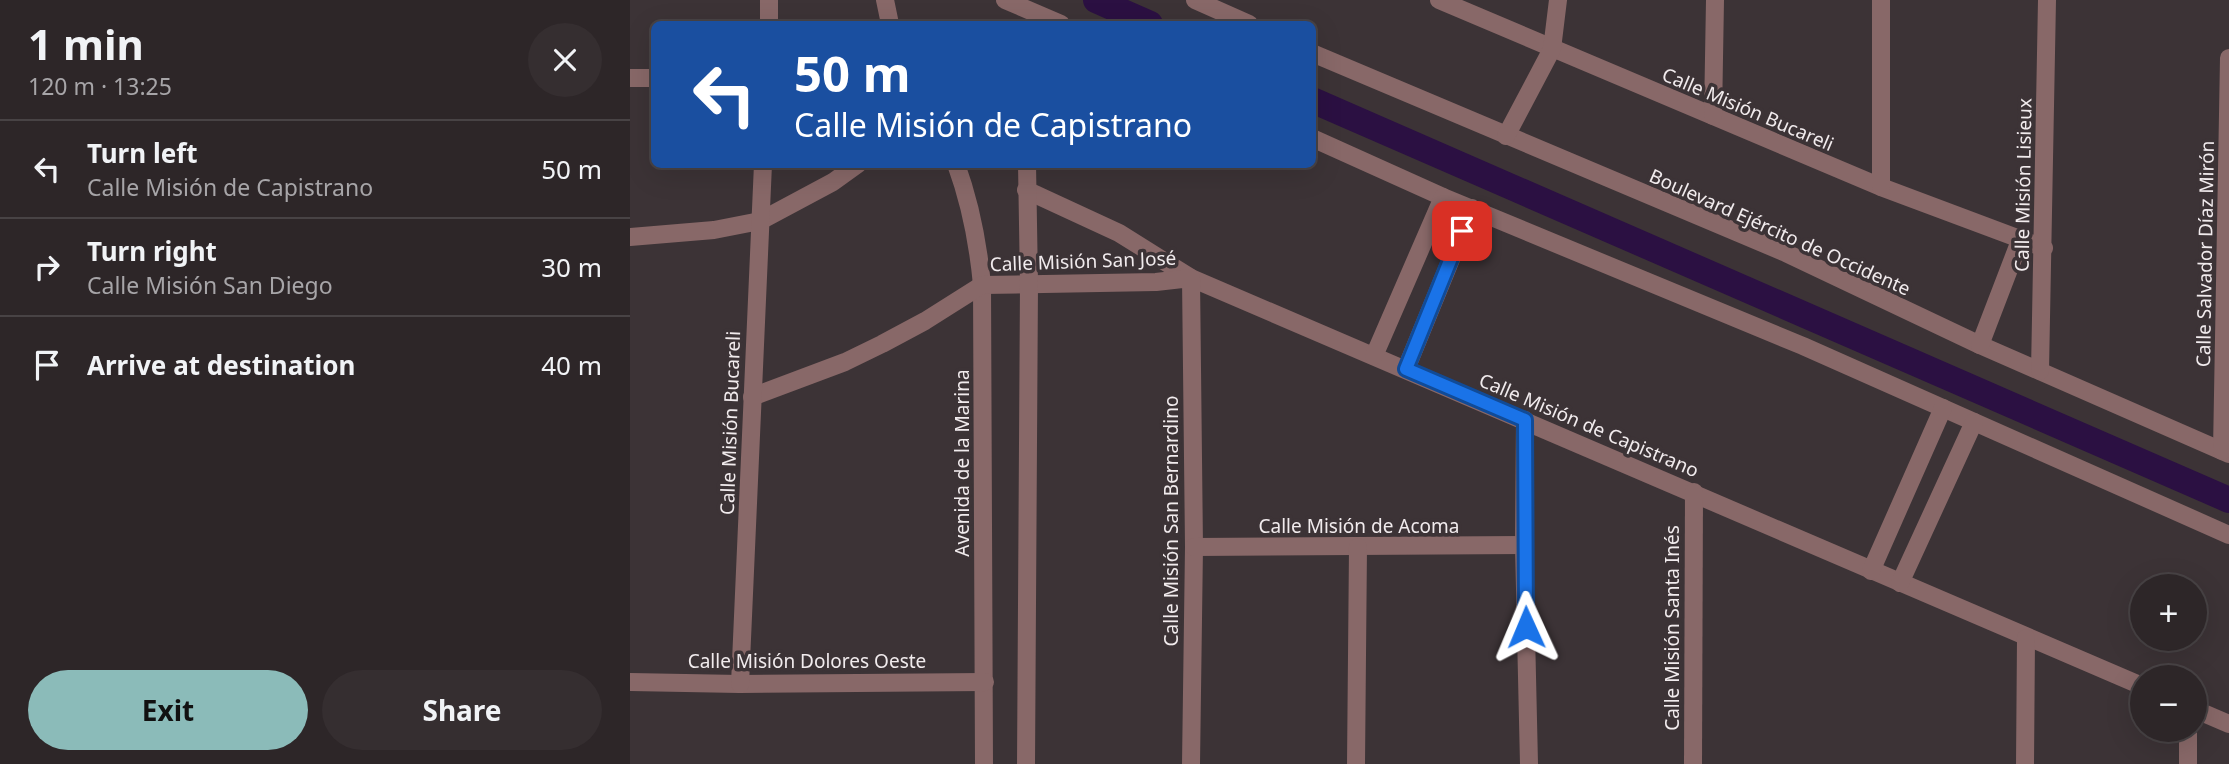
<!DOCTYPE html>
<html lang="en">
<head>
<meta charset="utf-8">
<style>
	body { margin:0; font-family:"Noto Sans",sans-serif; background:#352e30; color:#f1f3f6; height:100vh; display:flex; flex-direction:column; font-size:26px; white-space:nowrap }
	* { box-sizing:border-box; margin:0 }
	p { font-size:23px; color:#a7a5a8 }
	.icon { flex:none; width:38px; height:38px; fill:none; stroke:currentColor; stroke-width:2; stroke-linecap:round; stroke-linejoin:round }
	.map { position:relative; flex:1; overflow:hidden }
	.sheet { display:flex; flex-direction:column; background:#2d2628; width:630px }
	.sheet>* { flex:none }
	.guide { position:absolute; left:21px; top:21px; width:665px; height:147px; border-radius:10px; box-shadow:0 7px 28px #0002,0 0 0 2px #484345; background:#1a4fa0; color:#fff; overflow:hidden }
	.buttons { position:absolute; left:1500px; top:574px; display:grid; gap:14px }
	.buttons a { display:grid; place-items:center; width:77px; height:77px; border-radius:50%; background:#2d2628; box-shadow:0 7px 28px #0002,0 0 0 2px #484345; font-size:35px }
	.pin { position:absolute; display:grid; place-items:center; width:60px; height:60px; color:#fff; margin:-30px; border-radius:14px; box-shadow:0 4px 10px #0006 }
	.me { position:absolute; width:77px; margin:-38px; rotate:359deg; stroke-linejoin:round; filter:drop-shadow(0 0 5px #0008) }
	.turn { display:flex; align-items:center; gap:24px; height:147px; padding:0 28px; font-size:32px }
	.turn .icon { width:91px; height:91px; stroke-width:2.5 }
	.turn b { display:block; font-size:49px; line-height:60px }
	.round { display:grid; place-items:center; flex:none; width:74px; height:74px; border-radius:37px; background:#352e30 }
	.summary { display:flex; align-items:center; justify-content:space-between; height:119px; padding:0 28px }
	h1 { font-size:42px; font-weight:700; line-height:52px }
	.cta { display:flex; gap:14px; margin-top:auto; padding:14px 28px }
	.cta a { flex:1; height:80px; border-radius:42px; background:#8bbbb9; color:#111; font-size:28px; font-weight:700; line-height:80px; text-align:center }
	.cta a+a { background:#352e30; color:#f1f3f6 }
	ul { padding:0; list-style:none }
	li { display:flex; align-items:center; gap:21px; height:98px; padding:0 28px; border-top:2px solid #484345 }
	li div { flex:1 }
	li b { display:block; font-size:26px }
	li em { font-style:normal }
	main { display:flex; flex:1; min-height:0 }
	.map>svg:first-child { display:block }
	.lines { fill:none; stroke-linecap:round; stroke-linejoin:round }
	.canal { stroke:#2b1042; stroke-width:26 }
	.street { stroke:#886868; stroke-width:18 }
	.route-casing { stroke:#114b97; stroke-width:18 }
	.route { stroke:#1a73e8; stroke-width:12 }
	.labels { text-anchor:middle; dominant-baseline:central; stroke-width:7; stroke-linejoin:round; paint-order:stroke }
	.street-label { font-size:19px; fill:#f1ebed; stroke:#3c3336 }
</style>
</head>
<body>
<main>
<section class="sheet">
<div class="summary"><div><h1>1 min</h1><p>120 m · 13:25</p></div><a class="round"><svg class="icon" aria-label="close" viewBox="0 0 24 24"><path d="M6 6l12 12M18 6L6 18"/></svg></a></div>
<ul>
<li><svg class="icon" aria-label="left" viewBox="0 0 24 24"><path d="M17 20v-9H6M10 6l-5 5 5 5"/></svg><div><b>Turn left</b><p>Calle Misión de Capistrano</p></div><em>50 m</em></li>
<li><svg class="icon" aria-label="right" viewBox="0 0 24 24"><path d="M7 20v-9h11M14 6l5 5-5 5"/></svg><div><b>Turn right</b><p>Calle Misión San Diego</p></div><em>30 m</em></li>
<li><svg class="icon" aria-label="arrive" viewBox="0 0 24 24"><path d="M6 21V4h12l-3 4 3 4H6"/></svg><div><b>Arrive at destination</b></div><em>40 m</em></li>
</ul>
<div class="cta"><a>Exit</a><a>Share</a></div>
</section>
<div class="map">
<svg width="1599" height="764" viewBox="0 0 1599 764">
	<rect width="100%" height="100%" fill="#3c3336"/>
	<g class="lines">
		<!-- canal -->
		<g class="canal">
			<polyline points="466,0 520,24"/>
			<polyline points="682,100 1599,500"/>
		</g>
		<!-- street -->
		<g class="street">
			<polyline points="255,0 260,24"/>
			<polyline points="375,0 431,24"/>
			<polyline points="565,0 619,24"/>
			<polyline points="809,0 1251,187 1414,248"/>
			<polyline points="139,24 139,0"/>
			<polyline points="682,53 1156,253 1350,345 1599,454"/>
			<polyline points="0,78 24,78"/>
			<polyline points="1083,116 1085,0"/>
			<polyline points="876,136 922,49 928,0"/>
			<polyline points="682,138 813,197 1173,346 1599,535"/>
			<path d="M326,164C341,205 348,242 352,285L354,764"/>
			<polyline points="1251,187 1251,0"/>
			<polyline points="396,190 489,233 561,278 1512,686"/>
			<polyline points="0,237 84,230 130,221 203,182 228,164"/>
			<polyline points="1350,345 1391,238"/>
			<polyline points="744,356 813,197"/>
			<polyline points="776,369 842,208"/>
			<polyline points="1410,371 1417,0"/>
			<polyline points="122,397 215,362 252,344 295,321 352,285 526,282 561,278 564,547 561,764"/>
			<polyline points="895,420 894,545 899,764"/>
			<polyline points="1592,451 1599,58"/>
			<polyline points="564,547 894,545"/>
			<polyline points="1241,571 1313,408"/>
			<polyline points="1270,583 1344,422"/>
			<polyline points="0,682 110,684 355,682"/>
			<polyline points="110,684 133,164"/>
			<polyline points="1564,709 1599,724"/>
			<polyline points="396,764 399,283 397,164"/>
			<polyline points="726,764 728,547"/>
			<polyline points="1063,764 1064,492"/>
			<polyline points="1395,764 1396,638"/>
			<polyline points="1558,764 1558,730"/>
		</g>
	</g>
	<g class="lines">
		<defs>
			<polyline id="route" points="832,231 776,369 895,420 896,627"/>
		</defs>
		<!-- route casing -->
		<use href="#route" class="route-casing"/>
		<!-- route -->
		<use href="#route" class="route"/>
	</g>
	<g class="labels">
		<!-- street labels -->
		<g class="street-label">
			<text transform="translate(1118 109) rotate(23)">Calle Misión Bucareli</text>
			<text transform="translate(1393 185) rotate(-89)">Calle Misión Lisieux</text>
			<text transform="translate(1150 232) rotate(24)">Boulevard Ejército de Occidente</text>
			<text transform="translate(1575 254) rotate(-89)">Calle Salvador Díaz Mirón</text>
			<text transform="translate(453 261) rotate(-2)">Calle Misión San José</text>
			<text transform="translate(100 423) rotate(-88)">Calle Misión Bucareli</text>
			<text transform="translate(959 425) rotate(23)">Calle Misión de Capistrano</text>
			<text transform="translate(332 463) rotate(-90)">Avenida de la Marina</text>
			<text transform="translate(541 521) rotate(-90)">Calle Misión San Bernardino</text>
			<text x="729" y="526">Calle Misión de Acoma</text>
			<text transform="translate(1042 628) rotate(-90)">Calle Misión Santa Inés</text>
			<text x="177" y="661">Calle Misión Dolores Oeste</text>
		</g>
	</g>
</svg>
<div class="buttons">
<a>+</a>
<a>−</a>
</div>
<div class="pin" style="left:832px;top:231px;background:#d93025"><svg class="icon" aria-label="arrive" viewBox="0 0 24 24"><path d="M6 21V4h12l-3 4 3 4H6"/></svg></div>
<svg class="me" style="left:896px;top:627px" viewBox="-20 -20 40 40"><path d="M0-17L14 15 0 8-14 15z" fill="#1a73e8" stroke="#fff" stroke-width="4"/></svg>
<div class="guide">
<div class="turn"><svg class="icon" aria-label="left" viewBox="0 0 24 24"><path d="M17 20v-9H6M10 6l-5 5 5 5"/></svg><div><b>50 m</b>Calle Misión de Capistrano</div></div>
</div>
</div>
</main>
</body>
</html>
